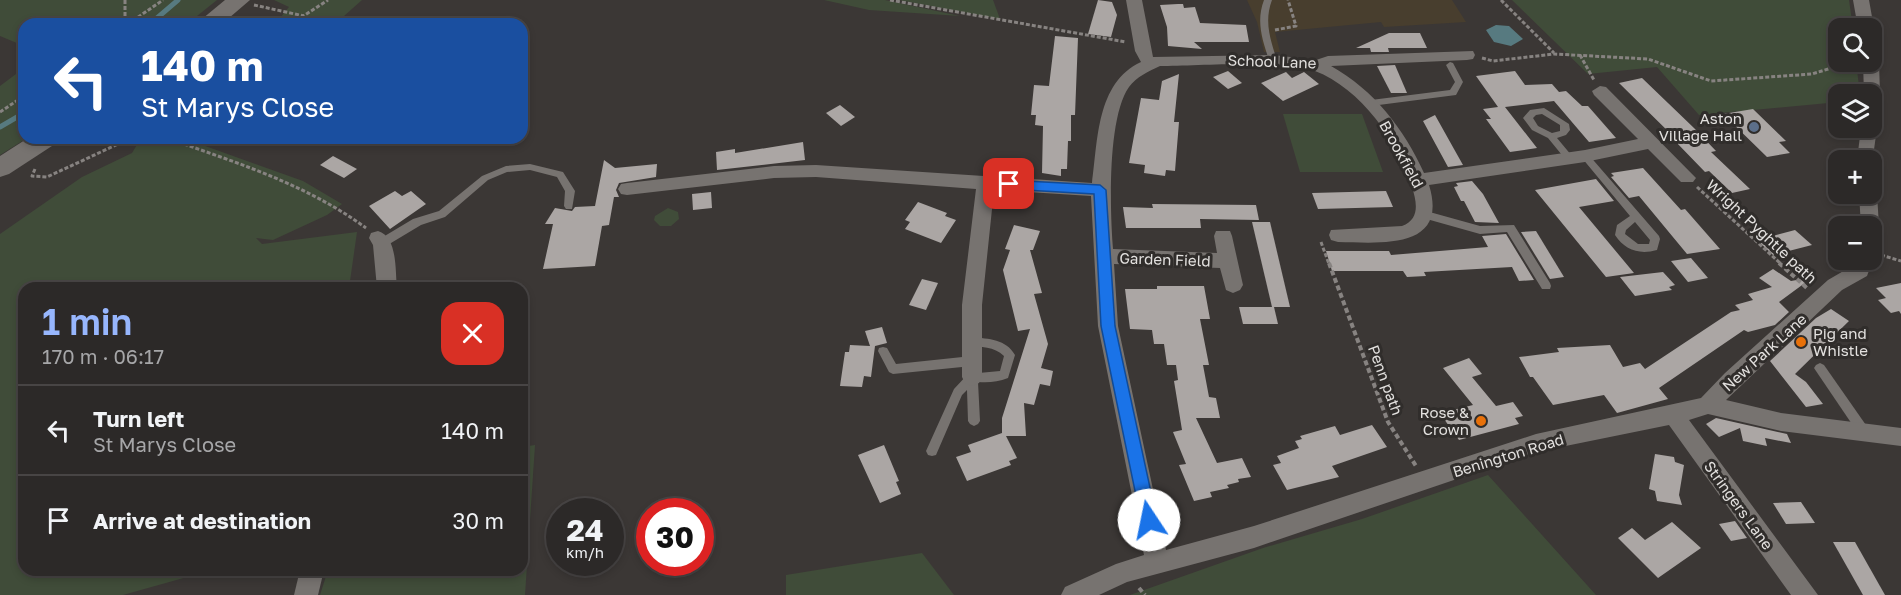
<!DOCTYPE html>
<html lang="en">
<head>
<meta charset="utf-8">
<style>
	body { margin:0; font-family:"Golos Text",sans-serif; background:#343130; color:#f1f3f6; height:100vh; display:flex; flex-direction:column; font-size:22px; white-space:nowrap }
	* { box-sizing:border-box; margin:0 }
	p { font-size:20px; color:#a6a6a8 }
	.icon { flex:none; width:33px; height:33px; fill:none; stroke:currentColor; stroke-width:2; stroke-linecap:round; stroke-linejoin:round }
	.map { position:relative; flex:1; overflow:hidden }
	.side { position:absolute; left:18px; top:282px; width:510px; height:294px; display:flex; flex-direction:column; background:#2c2928; border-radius:18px; box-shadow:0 3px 9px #0003,0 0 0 2px #484545 }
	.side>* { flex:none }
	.hud { position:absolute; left:18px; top:18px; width:510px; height:126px; border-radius:18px; box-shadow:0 3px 9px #0003,0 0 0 2px #484545; background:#1a4fa0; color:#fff; overflow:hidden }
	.tools { position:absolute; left:1828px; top:18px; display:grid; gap:12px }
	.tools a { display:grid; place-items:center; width:54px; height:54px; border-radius:12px; background:#2c2928; box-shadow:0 3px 9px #0003,0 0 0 2px #484545; font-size:30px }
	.speed { position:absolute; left:546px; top:498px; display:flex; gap:12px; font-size:30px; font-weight:700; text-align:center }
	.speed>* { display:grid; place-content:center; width:78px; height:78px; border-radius:50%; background:#2c2928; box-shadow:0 3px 9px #0003,0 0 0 2px #484545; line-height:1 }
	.speed small { font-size:15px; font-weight:400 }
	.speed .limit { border:9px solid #d22; background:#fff; color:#111 }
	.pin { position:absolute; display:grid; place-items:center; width:51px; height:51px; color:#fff; margin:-26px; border-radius:12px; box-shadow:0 3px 9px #0006 }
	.me { position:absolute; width:66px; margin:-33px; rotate:349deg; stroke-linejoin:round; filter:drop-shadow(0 0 4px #0008) }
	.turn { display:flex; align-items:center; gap:21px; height:126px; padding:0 24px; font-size:27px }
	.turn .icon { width:78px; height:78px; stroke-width:2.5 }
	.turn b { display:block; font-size:42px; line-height:51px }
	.round { display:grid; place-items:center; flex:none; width:63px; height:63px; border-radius:18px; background:#343130 }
	.summary { display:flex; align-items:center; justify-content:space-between; height:102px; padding:0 24px }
	h1 { font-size:36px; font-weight:600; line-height:45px; color:#97b6fd }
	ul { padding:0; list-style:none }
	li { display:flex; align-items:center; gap:18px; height:90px; padding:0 24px; border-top:2px solid #484545 }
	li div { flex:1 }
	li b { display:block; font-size:22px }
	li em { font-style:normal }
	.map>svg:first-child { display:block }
	.education { fill:#483e2e }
	.green { fill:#404c39 }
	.water { fill:#577a80 }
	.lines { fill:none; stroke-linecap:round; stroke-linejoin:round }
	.stream { stroke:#577a80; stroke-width:5 }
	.building { fill:#aba6a4 }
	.path-far1 { stroke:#878381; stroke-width:3; stroke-dasharray:4 2; stroke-linecap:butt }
	.path { stroke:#878381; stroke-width:4; stroke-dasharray:5 3; stroke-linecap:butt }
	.lane { fill:#777370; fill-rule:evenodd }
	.street { fill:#777370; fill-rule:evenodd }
	.secondary { fill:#777370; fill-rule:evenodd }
	.route { fill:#1a73e8; stroke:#114b97; stroke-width:1.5 }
	.service-dot { fill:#5c6f8a; stroke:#302d2b; stroke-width:2 }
	.food-dot { fill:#e8710a; stroke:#302d2b; stroke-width:2 }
	.labels { text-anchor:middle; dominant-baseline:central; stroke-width:6; stroke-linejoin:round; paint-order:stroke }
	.street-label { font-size:15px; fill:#e3e1df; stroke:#302d2b }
	.poi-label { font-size:15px; fill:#e3e1df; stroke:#302d2b; text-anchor:end }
</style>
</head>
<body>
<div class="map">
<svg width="1901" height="595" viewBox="0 0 1901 595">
	<rect width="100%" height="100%" fill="#3b3735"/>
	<!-- education -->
	<polygon class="education" points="1247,0 1452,0 1466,22 1384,27 1381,22 1275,32 1280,52 1264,52 1257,22"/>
	<!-- green -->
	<g class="green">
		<polygon points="0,0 217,0 187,24 24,24 24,46 0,36"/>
		<polygon points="274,0 362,0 335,24 238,24 245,19 280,18 289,7"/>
		<polygon points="824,0 885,0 960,16 869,10"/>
		<polygon points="899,0 993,0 1000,19"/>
		<polygon points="1512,0 1849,0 1853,28 1839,28 1839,62 1856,62 1860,94 1839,94 1839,102 1699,115 1657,67 1588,74"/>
		<polygon points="24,68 24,138 27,138 0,155 0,86"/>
		<polygon points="1283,114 1362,114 1383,172 1300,172"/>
		<polygon points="141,138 183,138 303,181 342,204 327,215 273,240 256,238 262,244 357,232 349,288 24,288 24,570 212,570 123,595 0,595 0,234 82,177 132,153"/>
		<polygon points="668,208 678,212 679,219 671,226 660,226 654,220 655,216"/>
		<polygon points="535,445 525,595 320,595 328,570 522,570 522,447"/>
		<polygon points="1488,475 1596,595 1130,595 1263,548 1362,519"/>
		<polygon points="922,553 954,595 786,595 786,575"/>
	</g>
	<!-- water -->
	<polygon class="water" points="1496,25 1509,26 1523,39 1511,46 1494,42 1486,30"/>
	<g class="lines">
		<!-- stream -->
		<g class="stream">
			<polyline points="150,24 178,0"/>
			<polyline points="0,127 24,113"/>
		</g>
	</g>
	<!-- building -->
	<g class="building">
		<polygon points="1098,0 1112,2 1117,15 1111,37 1088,34"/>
		<polygon points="1178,4 1183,4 1184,8 1195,7 1200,23 1246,25 1249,42 1194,42 1202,49 1168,46 1167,27 1160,5"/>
		<polygon points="1389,33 1420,33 1427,48 1388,48 1389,52 1371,52 1370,48 1356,48"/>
		<polygon points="1055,36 1078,38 1075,115 1071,115 1071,141 1068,141 1067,169 1061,169 1061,176 1042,173 1043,126 1035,125 1036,115 1031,115 1034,85 1049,86"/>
		<polygon points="1395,65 1407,93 1391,93 1377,66"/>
		<polygon points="1228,71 1242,83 1228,89 1213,77"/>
		<polygon points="1515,71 1525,85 1552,84 1559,92 1566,91 1582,106 1588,106 1616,138 1589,142 1554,101 1505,107 1537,148 1510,152 1486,119 1491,119 1483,109 1498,107 1476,76"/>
		<polygon points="1286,72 1292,78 1304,72 1319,84 1283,101 1261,83"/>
		<polygon points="1179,74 1174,122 1179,122 1175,171 1166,170 1165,176 1144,173 1145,165 1129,163 1141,98 1159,100 1162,81"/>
		<polygon points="1642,78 1694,128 1716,151 1711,152 1750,189 1732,193 1709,171 1705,172 1675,141 1678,141 1619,83"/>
		<polygon points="840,105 855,117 841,126 826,113"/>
		<polygon points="1753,109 1786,141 1779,142 1790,153 1767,157 1723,114"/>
		<polygon points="1435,115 1454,149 1463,165 1448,167 1423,121"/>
		<polygon points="803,142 805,160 717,170 716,152 735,149 735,153"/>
		<polygon points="333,156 357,169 344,178 320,165"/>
		<polygon points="604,160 615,168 657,164 656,177 619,183 616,190 619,197 614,197 609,225 602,226 595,266 543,269 553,224 545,224 555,208 572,211 575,207 595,206"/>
		<polygon points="1643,168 1681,210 1685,209 1720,249 1687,254 1639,196 1629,198 1611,177 1614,176 1611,173"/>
		<polygon points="1596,179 1614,201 1579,207 1634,273 1606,277 1535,190"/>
		<polygon points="1472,181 1483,194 1499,223 1475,222 1464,201 1461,201 1454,187 1458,186 1456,183"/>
		<polygon points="395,191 402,196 411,191 426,204 390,229 369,206"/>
		<polygon points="1386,191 1393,207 1318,209 1312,193"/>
		<polygon points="711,192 712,208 693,210 692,194"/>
		<polygon points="918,202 947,213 945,216 956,220 941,243 905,229 910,222 905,220"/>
		<polygon points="1152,204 1256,205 1259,220 1200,219 1201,228 1126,228 1123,207 1153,208"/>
		<polygon points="1252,222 1270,222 1290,307 1272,307"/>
		<polygon points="1014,225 1040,231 1033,250 1030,250 1042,293 1034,294 1048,344 1041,368 1053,371 1050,386 1040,384 1034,405 1024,403 1026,436 1006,436 1017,458 1009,461 1011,465 967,481 956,457 971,452 968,445 1002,433 1002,418 1030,329 1018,331 1003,270 1010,250 1005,249"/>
		<polygon points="1795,230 1812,245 1773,255 1757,240"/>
		<polygon points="1536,231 1564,277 1550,279 1521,232"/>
		<polygon points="1506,234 1534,280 1519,281 1512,267 1424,272 1426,276 1407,277 1403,271 1332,271 1326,251 1389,251 1391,255 1488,247 1482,236"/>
		<polygon points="1691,258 1708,278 1688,282 1671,261"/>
		<polygon points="1773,269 1791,281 1813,277 1779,302 1789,312 1775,325 1748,332 1744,330 1659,388 1668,399 1617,413 1604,395 1553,405 1533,377 1530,377 1519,357 1559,352 1557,348 1610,345 1623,367 1640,363 1645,369 1731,312 1740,310 1735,305 1753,300 1748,294 1772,287 1759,278"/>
		<polygon points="1663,272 1675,285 1669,287 1672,290 1635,296 1620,277"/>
		<polygon points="922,279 938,283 926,310 909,305"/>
		<polygon points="1901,283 1901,314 1899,311 1891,313 1878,300 1886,298 1876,288"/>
		<polygon points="1157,286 1204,286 1210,319 1200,319 1209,365 1203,365 1209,397 1216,398 1220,418 1196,418 1217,463 1242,458 1251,477 1238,479 1239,482 1227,485 1229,488 1210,492 1212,497 1194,501 1179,465 1186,464 1173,432 1182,430 1174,381 1178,380 1176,365 1167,365 1164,344 1154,344 1152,330 1130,329 1125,289 1157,289"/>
		<polygon points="1239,307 1274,307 1278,324 1243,324"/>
		<polygon points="1831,309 1849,321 1795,374 1806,382 1823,404 1806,407 1770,361 1816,318"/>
		<polygon points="882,327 887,343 875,346 871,377 864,376 862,387 840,386 845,352 849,352 850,345 870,346 865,331"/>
		<polygon points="1469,358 1482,374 1472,377 1496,406 1513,402 1523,416 1515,418 1519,424 1459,440 1444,419 1456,415 1453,410 1473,405 1443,368"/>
		<polygon points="1716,418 1787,434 1791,443 1765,438 1767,446 1743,441 1740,428 1719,437 1706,424"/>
		<polygon points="1372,425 1387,447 1332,466 1339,477 1287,490 1273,465 1281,463 1277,456 1299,448 1295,441 1302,439 1300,436 1335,426 1340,435"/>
		<polygon points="884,445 899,481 896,482 901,494 880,503 858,455"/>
		<polygon points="1655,454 1674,457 1675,462 1684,465 1679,495 1682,505 1657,501 1655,491 1649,489"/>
		<polygon points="1801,502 1815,523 1786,524 1773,503"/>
		<polygon points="1735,521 1747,538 1731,541 1719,524"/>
		<polygon points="1672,522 1701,548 1658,578 1618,538 1632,528 1645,540"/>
		<polygon points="1833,542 1855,542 1885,595 1863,595"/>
	</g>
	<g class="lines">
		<!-- path-far1 -->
		<g class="path-far1">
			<polyline points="125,0 125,24"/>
			<polyline points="890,0 1126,42"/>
			<polyline points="1501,0 1554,53"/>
			<polyline points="254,5 304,16"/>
			<polyline points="128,24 163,0"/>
			<polyline points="291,24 328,0"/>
			<polyline points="1275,30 1296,26 1288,0"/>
			<polyline points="1580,55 1594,80"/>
			<polyline points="1482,58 1493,61 1554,54 1648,59 1711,81 1812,74 1851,62"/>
			<polyline points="0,112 24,96"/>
			<path d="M167,138C237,163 306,184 366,228"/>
			<polyline points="35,169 32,176 47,177 131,138"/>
			<polyline points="1697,187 1781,264"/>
			<polyline points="1321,242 1329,264"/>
			<polyline points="1881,255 1901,261"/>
		</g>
		<!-- path -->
		<g class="path">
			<polyline points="1329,263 1388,422 1416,466"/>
			<polyline points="1779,263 1808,289"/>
			<polyline points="1139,588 1145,595"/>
		</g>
		<!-- lane -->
		<g class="lane">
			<path d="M1264,0H1272C1264,21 1270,39 1277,60L1273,63L1269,60C1262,39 1256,21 1264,0Z"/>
			<polygon points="1450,62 1453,63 1463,82 1456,95 1371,106 1367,103 1371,100 1450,90 1455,82 1446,65"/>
			<path d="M1544,108L1569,124L1570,130L1566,135L1557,138L1572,156L1574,158L1572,160H1566L1548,138L1532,130L1523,118L1530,110ZM1542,114L1560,125V131L1552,133L1538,126L1533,118L1536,115Z"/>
			<path d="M1585,153L1588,154L1659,236L1660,239L1657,250C1639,255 1625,250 1615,235L1617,225L1630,216L1582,158L1580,156L1582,154ZM1635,222L1650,240L1649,244H1638L1625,234L1626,230Z"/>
			<polygon points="530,164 563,172 575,191 572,209 566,209 564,206 565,191 557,177 530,170 507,172 488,180 445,217 421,225 386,246 382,247 377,243 378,240 413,219 439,211 482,176 506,166"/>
			<polygon points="1426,211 1480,226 1514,225 1550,283 1551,286 1550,289 1542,289 1507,232 1480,234 1423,218 1421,215 1423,212"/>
			<path d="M972,337C989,339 1006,339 1015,355L1008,378C998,382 988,383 978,382L980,421L978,424L974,426L970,424L968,421L967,390L962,395L936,455L932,456L928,455L926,451L954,389L968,374L1000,371L1004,356C994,346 981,348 968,344L967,341L968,338Z"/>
			<polygon points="883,347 887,348 896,364 972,356 976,358 978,361 976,364 972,366 893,374 889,372 878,351 879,348"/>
			<polygon points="1820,363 1824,365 1868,428 1870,432 1868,436 1864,437 1860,436 1816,371 1814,368 1816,365"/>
		</g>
		<!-- street -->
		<g class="street">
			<path d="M1126,0H1142L1153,57L1273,55L1316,60L1328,56L1473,51L1475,55L1473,59L1467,60L1331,66C1374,90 1404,129 1424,173L1585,150L1638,139L1594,95L1592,91L1600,86L1606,87L1696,178L1693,182H1681L1648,149L1585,162L1429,185C1449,250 1382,243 1338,242L1331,240L1329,235L1331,230L1402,226C1420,219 1417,203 1412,187C1399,142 1360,88 1315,71C1284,59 1196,66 1160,66C1149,71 1136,77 1129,87C1107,118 1110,212 1113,249L1217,253L1214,236L1216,231H1230L1232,236L1243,285L1240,290L1233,293L1226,290L1220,268L1114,264L1118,326L1166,550L1254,526L1536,434L1701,398L1725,373L1828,280L1852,266L1855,260H1872V257L1873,260L1867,276L1842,290L1726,400L1781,413L1901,428V446L1781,431L1708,414L1689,420L1818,595H1791L1669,425L1536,452L1254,548L1127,582L1099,595H1061L1065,587L1116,564L1144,555L1098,326L1091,196L994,190L982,305V377L979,383L972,386L965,383L962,377V305L976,189L816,177L774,178L627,195L621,194L618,189L621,184L627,183L774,166L816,165L1092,183C1098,141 1096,83 1141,62L1135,51Z"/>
			<polygon points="1853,0 1869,0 1874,28 1872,31 1872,28 1858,28"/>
			<polygon points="1872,57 1879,62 1880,94 1872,99 1872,94 1864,94 1863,62 1872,62"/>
			<polygon points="1872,123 1877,128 1872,164 1872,160 1857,160 1861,128 1872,128"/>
			<polygon points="1872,189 1877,194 1879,226 1872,232 1872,226 1861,226 1859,194 1872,194"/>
			<path d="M378,231C398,237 395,271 397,288H377L373,245L369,238L371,233Z"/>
			<polygon points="300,570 324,570 318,595 294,595"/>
		</g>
		<!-- secondary -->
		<g class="secondary">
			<polygon points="225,0 250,0 222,24 196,24"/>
			<polygon points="28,138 59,138 55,144 9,174 0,177 0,156"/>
		</g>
	</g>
	<!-- route -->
	<polygon class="route" points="1009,180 1100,185 1106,190 1115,326 1157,520 1154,526 1149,528 1143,526 1141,520 1101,326 1094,194 1009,189 1003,184"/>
	<!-- markers -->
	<circle class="service-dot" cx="1754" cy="127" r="6"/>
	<g class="food-dot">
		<circle cx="1801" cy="342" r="6"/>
		<circle cx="1481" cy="421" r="6"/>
	</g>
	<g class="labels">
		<!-- street labels -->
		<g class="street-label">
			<text transform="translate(1272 61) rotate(2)">School Lane</text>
			<text transform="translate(1402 154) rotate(61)">Brookfield</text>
			<text transform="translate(1762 231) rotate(43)">Wright Pyghtle path</text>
			<text transform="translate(1165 259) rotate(2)">Garden Field</text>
			<text transform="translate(1764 352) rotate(-42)">New Park Lane</text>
			<text transform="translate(1386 380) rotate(70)">Penn path</text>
			<text transform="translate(1508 455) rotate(-17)">Benington Road</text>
			<text transform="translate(1739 505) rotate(54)">Stringers Lane</text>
		</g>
		<!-- poi labels -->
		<g class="poi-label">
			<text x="1742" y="118">Aston<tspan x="1742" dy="17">Village Hall</tspan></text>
			<text x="1813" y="333" text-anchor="start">Pig and<tspan x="1813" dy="17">Whistle</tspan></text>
			<text x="1469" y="412">Rose &amp;<tspan x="1469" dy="17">Crown</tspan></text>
		</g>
	</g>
</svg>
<div class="tools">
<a><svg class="icon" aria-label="search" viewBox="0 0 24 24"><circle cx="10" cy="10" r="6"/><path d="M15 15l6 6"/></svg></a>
<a><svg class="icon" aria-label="layers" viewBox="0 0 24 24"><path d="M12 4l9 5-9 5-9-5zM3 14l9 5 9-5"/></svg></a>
<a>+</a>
<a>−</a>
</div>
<div class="speed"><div>24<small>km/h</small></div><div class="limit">30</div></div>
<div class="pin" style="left:1009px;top:184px;background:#d93025"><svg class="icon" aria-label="arrive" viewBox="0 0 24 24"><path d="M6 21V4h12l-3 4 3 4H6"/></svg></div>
<svg class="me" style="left:1149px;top:520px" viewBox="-20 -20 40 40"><circle r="19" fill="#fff"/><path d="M0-13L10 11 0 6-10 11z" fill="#1a73e8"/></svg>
<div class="hud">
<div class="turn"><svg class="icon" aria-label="left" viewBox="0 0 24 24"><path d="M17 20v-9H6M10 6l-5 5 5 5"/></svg><div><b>140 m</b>St Marys Close</div></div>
</div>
<section class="side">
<div class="summary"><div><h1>1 min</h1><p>170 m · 06:17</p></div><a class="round" style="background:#d93025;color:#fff"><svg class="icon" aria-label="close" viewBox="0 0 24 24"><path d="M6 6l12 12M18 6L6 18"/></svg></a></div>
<ul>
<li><svg class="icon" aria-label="left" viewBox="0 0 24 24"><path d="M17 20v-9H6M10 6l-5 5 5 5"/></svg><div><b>Turn left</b><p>St Marys Close</p></div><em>140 m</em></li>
<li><svg class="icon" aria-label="arrive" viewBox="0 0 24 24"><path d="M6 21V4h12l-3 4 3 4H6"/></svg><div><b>Arrive at destination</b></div><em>30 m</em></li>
</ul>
</section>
</div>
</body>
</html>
